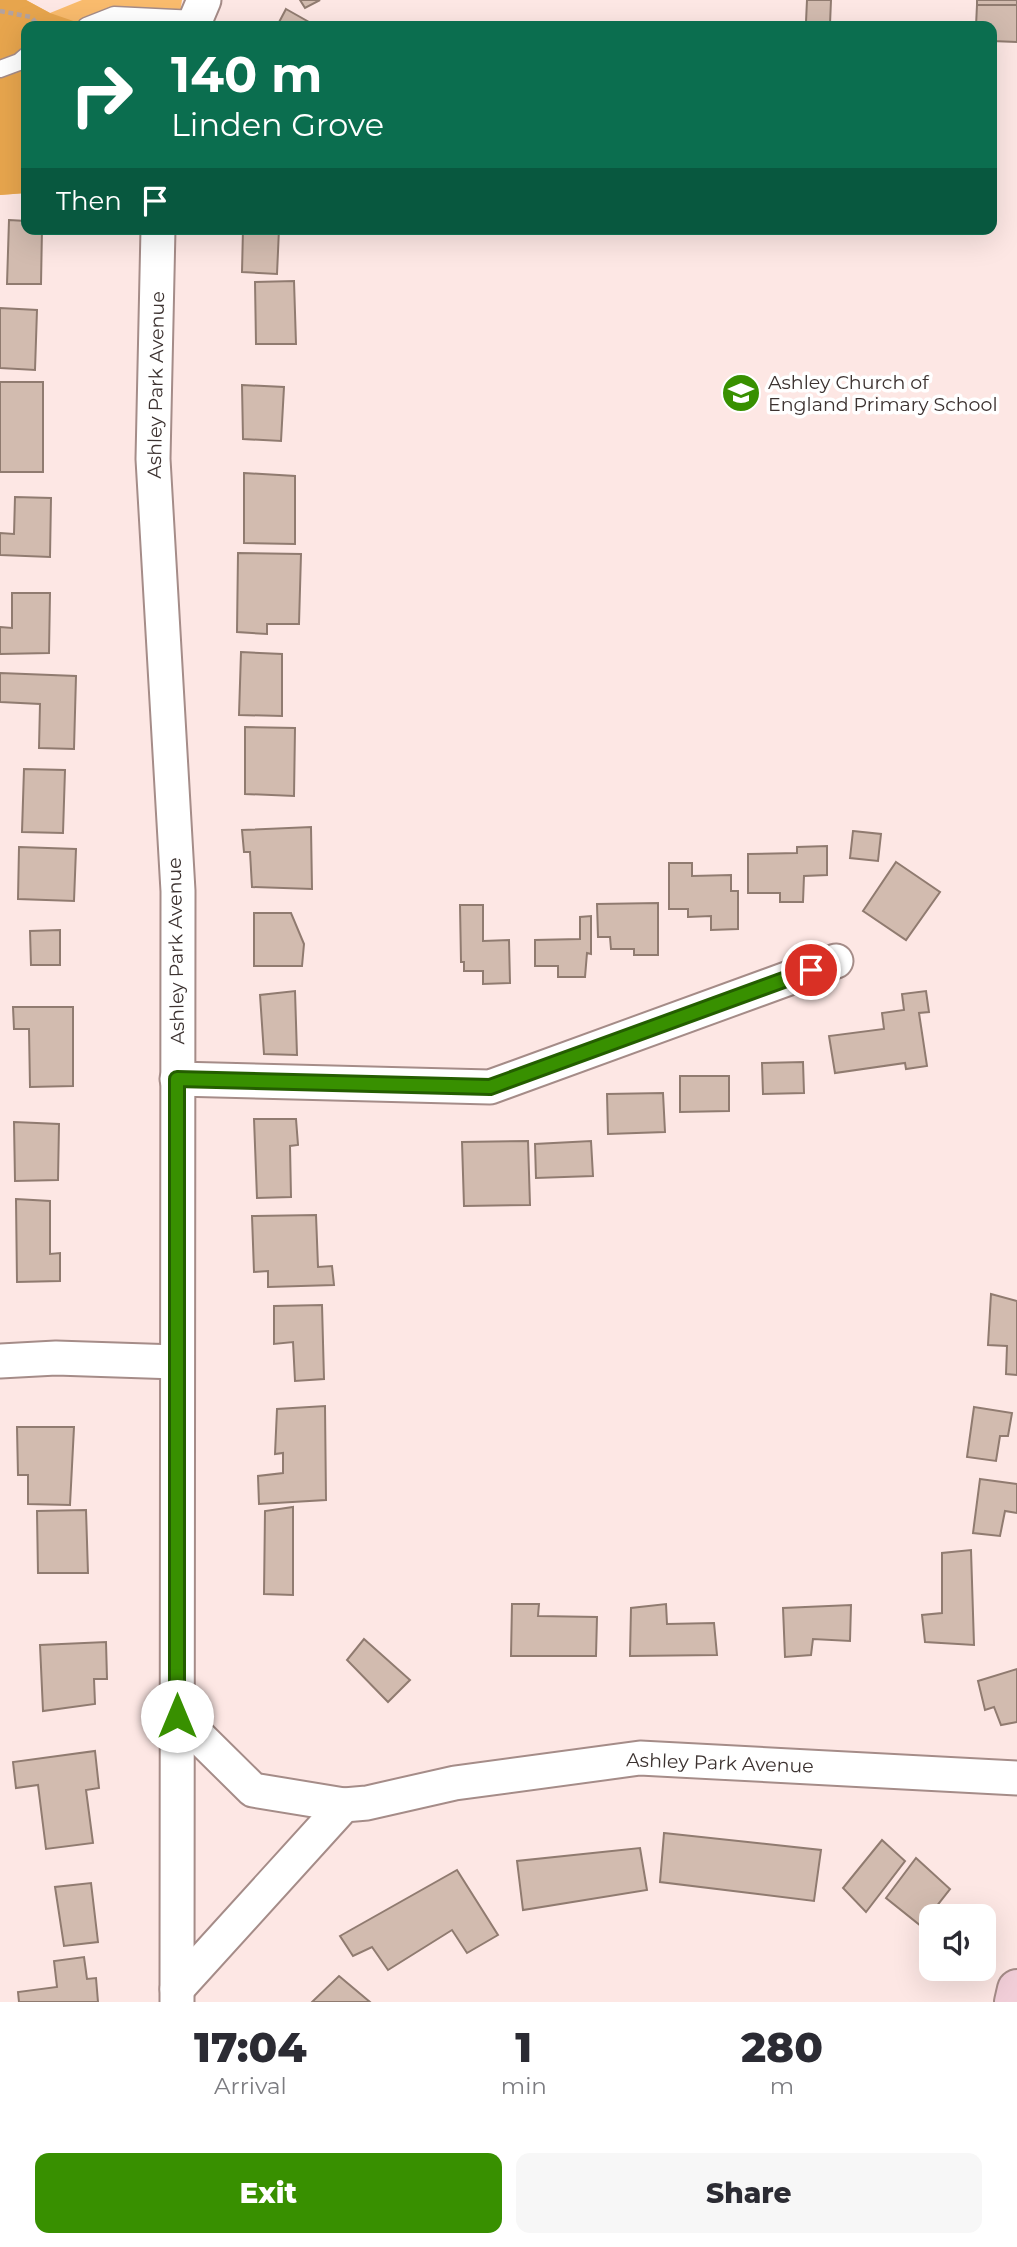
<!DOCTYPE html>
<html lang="en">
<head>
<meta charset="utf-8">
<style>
	body { margin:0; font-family:Montserrat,sans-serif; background:#f7f7f7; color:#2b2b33; height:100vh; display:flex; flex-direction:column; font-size:26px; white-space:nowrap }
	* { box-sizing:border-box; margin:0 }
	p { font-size:23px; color:#7c7c81 }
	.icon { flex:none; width:38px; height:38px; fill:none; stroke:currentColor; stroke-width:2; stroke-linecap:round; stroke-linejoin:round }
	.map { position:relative; height:2002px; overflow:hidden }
	.drawer { display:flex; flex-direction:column; background:#fff; flex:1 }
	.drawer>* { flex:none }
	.top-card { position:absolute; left:21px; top:21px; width:976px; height:214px; border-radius:14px; box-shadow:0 7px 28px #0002; background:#0b6e4f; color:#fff; overflow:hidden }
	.controls { position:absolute; left:919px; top:1904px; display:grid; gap:14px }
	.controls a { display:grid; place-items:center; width:77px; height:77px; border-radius:14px; background:#fff; box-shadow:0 7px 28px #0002; font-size:35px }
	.pin { position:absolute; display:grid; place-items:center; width:60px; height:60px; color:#fff; margin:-30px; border:4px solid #fff; border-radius:50%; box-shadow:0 2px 7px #0007 }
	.me { position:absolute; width:77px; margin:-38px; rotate:0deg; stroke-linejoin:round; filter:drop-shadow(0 0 5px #0008) }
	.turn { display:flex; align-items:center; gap:24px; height:147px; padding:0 35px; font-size:32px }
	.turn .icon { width:91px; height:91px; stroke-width:2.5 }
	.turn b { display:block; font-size:49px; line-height:60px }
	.then { display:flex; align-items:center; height:66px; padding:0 35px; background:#0003; gap:14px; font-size:26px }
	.eta { display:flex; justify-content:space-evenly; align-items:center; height:119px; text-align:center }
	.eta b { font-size:42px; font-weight:800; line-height:49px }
	.cta { display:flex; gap:14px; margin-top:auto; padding:14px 35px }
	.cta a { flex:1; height:80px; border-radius:14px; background:#389000; color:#fff; font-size:28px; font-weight:800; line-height:80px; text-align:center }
	.cta a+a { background:#f7f7f7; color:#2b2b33 }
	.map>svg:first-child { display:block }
	.green { fill:#f9bb6d }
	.forest { fill:#e7a54d }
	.building { fill:#d2bbaf; stroke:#907b70; stroke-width:2 }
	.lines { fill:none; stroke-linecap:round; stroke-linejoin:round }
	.lane-casing { stroke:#a58c88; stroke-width:19 }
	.street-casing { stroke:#a58c88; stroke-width:37 }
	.secondary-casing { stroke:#a58c88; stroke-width:42 }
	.path { stroke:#b3a29f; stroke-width:4.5; stroke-dasharray:5 3.5; stroke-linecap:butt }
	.lane { stroke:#fff; stroke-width:16 }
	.street { stroke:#fff; stroke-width:33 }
	.secondary { stroke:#f1ced8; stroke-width:38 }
	.route-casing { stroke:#245e00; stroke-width:18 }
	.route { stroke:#389000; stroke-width:12 }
	.labels { text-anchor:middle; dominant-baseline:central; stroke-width:7; stroke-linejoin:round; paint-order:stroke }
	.poi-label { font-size:19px; fill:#3c3230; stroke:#fff; text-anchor:start }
	.street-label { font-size:19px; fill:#3c3230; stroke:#fff }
</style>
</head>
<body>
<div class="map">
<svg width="1017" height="2002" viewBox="0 0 1017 2002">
	<rect width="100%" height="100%" fill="#fde7e4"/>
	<!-- green -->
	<polygon class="green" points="0,0 26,0 50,13 82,0 182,0 178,26 26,26 26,193 0,195"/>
	<!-- forest -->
	<polygon class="forest" points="0,0 26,0 50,13 88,26 26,26 26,193 0,195"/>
	<!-- building -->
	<g class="building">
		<polygon points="300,0 320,0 305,8"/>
		<polygon points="807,0 831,0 830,24 806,22"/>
		<rect x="977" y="0" width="40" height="5"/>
		<polygon points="977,5 1017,5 1017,42 992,41 992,26 976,26"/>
		<polygon points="286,9 316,26 277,26"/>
		<polygon points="9,220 26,221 26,229 42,229 41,284 7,284"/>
		<polygon points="243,229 279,229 277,274 242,272"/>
		<polygon points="294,281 296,344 256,344 255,282"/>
		<polygon points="0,308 37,310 35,370 0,368"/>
		<rect x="0" y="382" width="43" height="90"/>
		<polygon points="242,385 284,387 281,441 243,439"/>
		<polygon points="244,473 295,476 295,544 244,543"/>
		<polygon points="15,497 51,498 50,557 0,555 0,533 14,534"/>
		<polygon points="238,553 301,554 299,624 267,624 267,634 237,632"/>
		<polygon points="12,593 50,593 49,653 0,654 0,627 12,628"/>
		<polygon points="241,652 282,654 282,716 239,715"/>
		<polygon points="0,673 76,676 74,749 39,748 40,704 0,702"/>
		<polygon points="245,727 295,728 294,796 245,794"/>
		<polygon points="24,769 65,770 63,833 22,832"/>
		<polygon points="311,827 312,889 252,887 250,852 244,852 242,830"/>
		<polygon points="853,831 881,834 878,861 850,858"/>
		<polygon points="827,846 827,875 804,876 803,902 780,902 780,893 748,893 748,854 797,853 797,847"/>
		<polygon points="19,847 76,849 74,901 18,899"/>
		<polygon points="896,862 940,892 906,940 863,911"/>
		<polygon points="669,863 692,863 692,876 731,875 731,891 738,891 738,929 711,930 711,916 688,917 688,909 669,909"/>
		<polygon points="658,903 658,955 634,955 634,949 611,949 610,937 598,937 597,904"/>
		<polygon points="460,905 483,905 483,941 509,940 510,983 483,984 483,971 464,971 464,962 461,962"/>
		<polygon points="254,913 291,913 304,944 302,966 254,966"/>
		<polygon points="591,916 591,954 587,953 585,977 558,977 558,966 535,966 535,940 580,939 580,917"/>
		<polygon points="60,930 60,965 31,965 30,931"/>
		<polygon points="295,991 297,1055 264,1054 260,995"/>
		<polygon points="926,991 929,1012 919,1013 927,1066 906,1069 905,1063 835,1073 829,1036 884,1029 882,1013 904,1010 902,994"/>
		<polygon points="13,1007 73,1007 73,1086 30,1087 29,1029 14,1029"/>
		<polygon points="803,1062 804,1093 763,1094 762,1063"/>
		<polygon points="680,1076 729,1076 729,1111 680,1112"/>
		<polygon points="663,1093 665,1132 608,1134 607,1094"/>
		<polygon points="254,1119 296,1119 298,1145 290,1146 291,1197 257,1198"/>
		<polygon points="14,1122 59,1124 58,1180 15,1181"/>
		<polygon points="528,1141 530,1205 464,1206 462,1142"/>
		<polygon points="591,1141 593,1176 536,1178 535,1144"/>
		<polygon points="16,1199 50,1201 50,1254 60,1253 60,1281 17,1282"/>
		<polygon points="316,1215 318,1267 332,1266 334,1285 268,1287 268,1271 254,1272 252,1216"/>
		<polygon points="991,1294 1017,1301 1017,1375 1006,1374 1007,1346 988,1345"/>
		<polygon points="322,1305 324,1379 295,1381 293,1342 274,1344 274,1306"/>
		<polygon points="325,1406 326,1500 259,1504 258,1476 283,1473 283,1453 275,1454 277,1409"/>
		<polygon points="974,1407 1012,1413 1008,1436 1000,1436 996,1461 967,1457"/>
		<polygon points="17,1427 74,1427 70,1505 28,1504 28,1475 18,1475"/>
		<polygon points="980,1479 1017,1484 1017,1513 1005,1511 1000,1536 973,1533"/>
		<polygon points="293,1507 293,1595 264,1594 265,1511"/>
		<polygon points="86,1510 88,1573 38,1573 37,1511"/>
		<polygon points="971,1550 974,1645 925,1642 922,1615 942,1613 942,1553"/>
		<polygon points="512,1604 539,1604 538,1616 597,1617 596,1656 511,1656"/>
		<polygon points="666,1604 667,1624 714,1623 717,1655 630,1656 631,1608"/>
		<polygon points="851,1605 850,1641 813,1639 811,1655 785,1657 783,1608"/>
		<polygon points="364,1639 410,1680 388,1702 347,1660"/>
		<polygon points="106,1642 107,1679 94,1679 95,1704 43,1711 40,1645"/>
		<polygon points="1017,1669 1017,1722 1001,1725 994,1707 985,1710 978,1681"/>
		<polygon points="95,1751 99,1788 86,1790 93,1843 46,1849 38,1785 16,1788 13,1762"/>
		<polygon points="664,1833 821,1850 814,1901 660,1882"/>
		<polygon points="882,1840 905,1861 866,1912 843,1888"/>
		<polygon points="640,1848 647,1890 523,1910 517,1861"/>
		<polygon points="916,1858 950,1889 921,1926 886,1898"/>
		<polygon points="457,1870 498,1935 467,1953 452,1930 388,1970 372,1947 353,1956 340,1936"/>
		<polygon points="91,1883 98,1942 64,1946 55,1887"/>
		<polygon points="84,1957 87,1979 96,1978 98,2002 19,2002 18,1992 57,1987 54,1961"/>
		<polygon points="339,1976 370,2002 312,2002"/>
	</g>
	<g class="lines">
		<defs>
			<g id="lane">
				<polyline points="86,26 114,15 196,19"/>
				<polyline points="0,69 19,62 26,56"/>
			</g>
			<g id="street">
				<polyline points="193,26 204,0"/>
				<polyline points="158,229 153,459 178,891 177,2002"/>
				<polyline points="177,1079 490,1087 836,961"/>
				<polyline points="0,1361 56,1358 177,1362"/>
				<polyline points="177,1715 253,1790 344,1805"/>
				<polyline points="177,1989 344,1805 367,1803 455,1783 640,1758 1017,1778"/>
			</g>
			<polyline id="secondary" points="1014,2002 1017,1989"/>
		</defs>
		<!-- lane casing -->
		<use href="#lane" class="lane-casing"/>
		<!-- street casing -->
		<use href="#street" class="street-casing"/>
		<!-- secondary casing -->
		<use href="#secondary" class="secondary-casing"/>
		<!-- path -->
		<polyline class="path" points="0,11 31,17 39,26"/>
		<!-- lane -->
		<use href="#lane" class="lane"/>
		<!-- street -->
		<use href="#street" class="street"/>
		<!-- secondary -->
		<use href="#secondary" class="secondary"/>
	</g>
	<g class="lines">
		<defs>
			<polyline id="route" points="177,1716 177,1079 490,1087 811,970"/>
		</defs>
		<!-- route casing -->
		<use href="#route" class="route-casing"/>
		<!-- route -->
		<use href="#route" class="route"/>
	</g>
	<!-- icons -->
	<defs>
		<symbol id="school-disc" viewBox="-11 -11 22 22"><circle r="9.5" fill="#389000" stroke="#fff"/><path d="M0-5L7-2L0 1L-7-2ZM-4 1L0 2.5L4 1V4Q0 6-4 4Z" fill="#fff"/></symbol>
	</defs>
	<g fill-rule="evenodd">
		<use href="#school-disc" x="719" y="371" width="44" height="44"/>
	</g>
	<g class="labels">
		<!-- poi labels -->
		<g class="poi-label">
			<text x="768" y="382">Ashley Church of<tspan x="768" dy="22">England Primary School</tspan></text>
		</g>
		<!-- street labels -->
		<g class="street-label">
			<text transform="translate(156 385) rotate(-89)">Ashley Park Avenue</text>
			<text transform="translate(176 951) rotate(-91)">Ashley Park Avenue</text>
			<text transform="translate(720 1763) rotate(2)">Ashley Park Avenue</text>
		</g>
	</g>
</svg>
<div class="controls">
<a><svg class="icon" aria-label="sound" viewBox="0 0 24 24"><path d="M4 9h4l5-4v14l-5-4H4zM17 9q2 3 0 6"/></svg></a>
</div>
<div class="pin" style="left:811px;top:970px;background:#d93025"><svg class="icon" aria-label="arrive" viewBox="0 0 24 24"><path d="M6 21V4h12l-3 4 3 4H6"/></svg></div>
<svg class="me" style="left:177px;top:1716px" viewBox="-20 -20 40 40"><circle r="19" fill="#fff"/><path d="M0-13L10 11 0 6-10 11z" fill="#389000"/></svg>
<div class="top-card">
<div class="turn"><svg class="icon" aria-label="right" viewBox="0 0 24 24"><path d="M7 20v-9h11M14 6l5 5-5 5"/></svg><div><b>140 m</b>Linden Grove</div></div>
<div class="then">Then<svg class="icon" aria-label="arrive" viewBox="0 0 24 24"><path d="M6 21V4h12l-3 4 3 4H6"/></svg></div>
</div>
</div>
<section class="drawer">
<div class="eta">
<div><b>17:04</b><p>Arrival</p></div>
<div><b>1</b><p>min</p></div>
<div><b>280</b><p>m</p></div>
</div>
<div class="cta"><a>Exit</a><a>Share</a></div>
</section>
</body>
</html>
